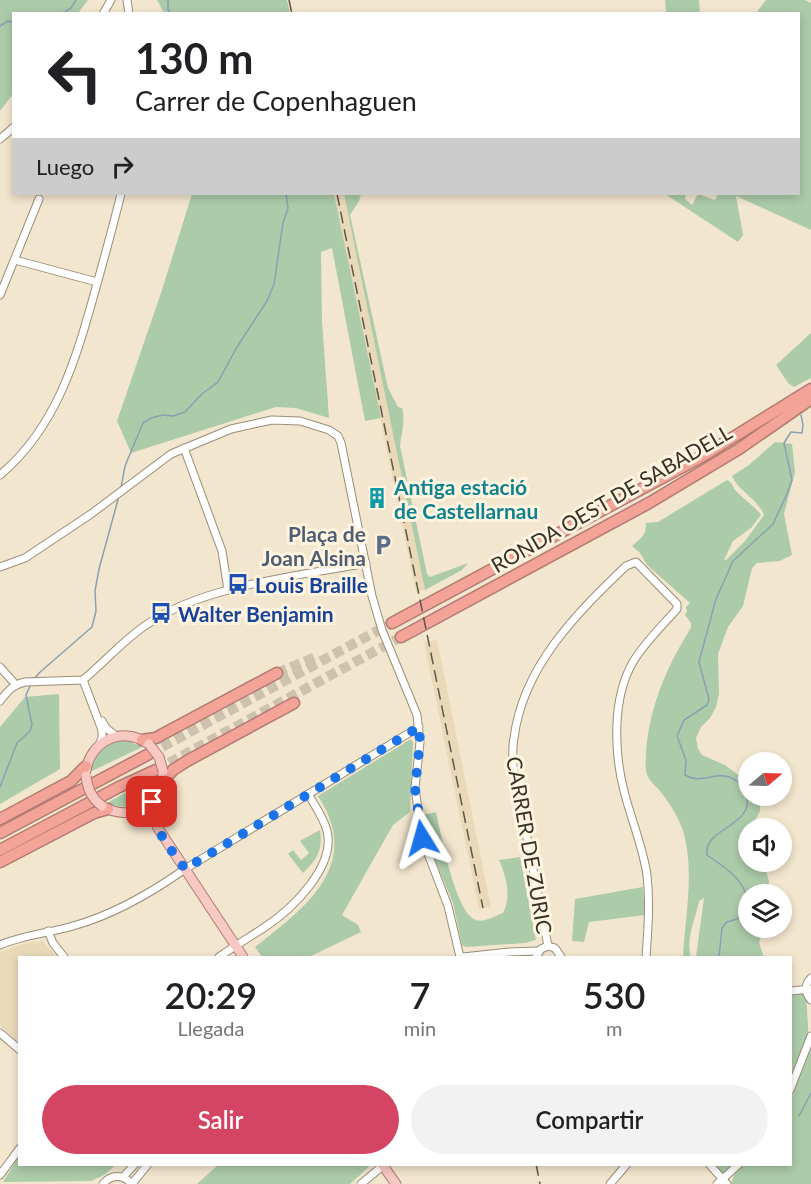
<!DOCTYPE html>
<html lang="es">
<head>
<meta charset="utf-8">
<style>
	body { margin:0; font-family:Lato,sans-serif; background:#f2f2f2; color:#202124; height:100vh; display:flex; flex-direction:column; font-size:22px; white-space:nowrap }
	* { box-sizing:border-box; margin:0 }
	p { font-size:20px; color:#757577 }
	.icon { flex:none; width:33px; height:33px; fill:none; stroke:currentColor; stroke-width:2; stroke-linecap:round; stroke-linejoin:round }
	.map { position:relative; flex:1; overflow:hidden }
	.sheet { position:absolute; left:18px; top:956px; width:774px; height:210px; display:flex; flex-direction:column; background:#fff; border-radius:0px; box-shadow:0 3px 9px #0003 }
	.sheet>* { flex:none }
	.top-card { position:absolute; left:12px; top:12px; width:788px; height:183px; border-radius:0px; box-shadow:0 3px 9px #0003; background:#fff; color:#202124; overflow:hidden }
	.needle { width:39px; rotate:71deg }
	.fabs { position:absolute; left:738px; top:752px; display:grid; gap:12px }
	.fabs a { display:grid; place-items:center; width:54px; height:54px; border-radius:50%; background:#fff; box-shadow:0 3px 9px #0003; font-size:30px }
	.pin { position:absolute; display:grid; place-items:center; width:51px; height:51px; color:#fff; margin:-26px; border-radius:12px; box-shadow:0 3px 9px #0006 }
	.me { position:absolute; width:66px; margin:-33px; rotate:352deg; stroke-linejoin:round; filter:drop-shadow(0 0 4px #0008) }
	.turn { display:flex; align-items:center; gap:21px; height:126px; padding:0 24px; font-size:27px }
	.turn .icon { width:78px; height:78px; stroke-width:2.5 }
	.turn b { display:block; font-size:42px; line-height:51px }
	.then { display:flex; align-items:center; height:57px; padding:0 24px; background:#0003; gap:12px; font-size:22px }
	.eta { display:flex; justify-content:space-evenly; align-items:center; height:102px; text-align:center }
	.eta b { font-size:36px; font-weight:600; line-height:42px }
	.button { display:flex; gap:12px; margin-top:auto; padding:12px 24px }
	.button a { flex:1; height:69px; border-radius:36px; background:#d44463; color:#fff; font-size:24px; font-weight:600; line-height:69px; text-align:center }
	.button a+a { background:#f2f2f2; color:#202124 }
	.map>svg:first-child { display:block }
	.built { fill:#ead9b9 }
	.green { fill:#accba9 }
	.lines { fill:none; stroke-linecap:round; stroke-linejoin:round }
	.stream { stroke:#88a1b4; stroke-width:1.5 }
	.highway-tunnel { stroke:#cdc2ad; stroke-width:10; stroke-dasharray:10 5; stroke-linecap:butt }
	.minor-casing { stroke:#9a8d77; stroke-width:9 }
	.major-casing { stroke:#b27b72; stroke-width:11 }
	.highway-casing { stroke:#b27b72; stroke-width:13 }
	.minor { stroke:#fff; stroke-width:7 }
	.major { stroke:#f8c8c2; stroke-width:9 }
	.highway { stroke:#f4a399; stroke-width:10 }
	.rail { stroke:#5e574b; stroke-width:1.5; stroke-dasharray:12 6; stroke-linecap:butt }
	.major-bridge-casing { stroke:#b27b72; stroke-width:11; stroke-linecap:butt }
	.major-bridge { stroke:#f8c8c2; stroke-width:9 }
	.route { stroke:#1a73e8; stroke-width:10; stroke-dasharray:0 18 }
	.labels { text-anchor:middle; dominant-baseline:central; stroke-width:6; stroke-linejoin:round; paint-order:stroke }
	.culture-label { font-size:21px; font-weight:bold; fill:#0d838f; stroke:#fff4e0; text-anchor:start }
	.street-label { font-size:21px; fill:#373229; stroke:#fff4e0 }
	.service-label { font-size:21px; font-weight:bold; fill:#4e5e75; stroke:#fff4e0; text-anchor:end }
	.transit-label { font-size:21px; font-weight:bold; fill:#164399; stroke:#fff4e0; text-anchor:start }
</style>
</head>
<body>
<div class="map">
<svg width="811" height="1184" viewBox="0 0 811 1184">
	<rect width="100%" height="100%" fill="#f3e6ce"/>
	<!-- built -->
	<g class="built">
		<polygon points="334,194 344,194 359,264 425,590 416,592"/>
		<polygon points="437,640 491,907 479,909 424,642"/>
		<polygon points="42,940 57,957 20,957 19,1043 0,1025 0,952 23,944 36,941 38,943"/>
	</g>
	<!-- green -->
	<g class="green">
		<polygon points="0,0 88,0 78,13 14,14 13,94 0,111"/>
		<polygon points="157,0 287,0 290,13 164,13"/>
		<polygon points="665,0 699,0 700,13 666,13"/>
		<polygon points="766,0 805,0 811,3 811,230 736,196 743,235 738,242 665,194 686,194 685,199 692,205 698,194 715,200 718,194 798,194 798,14 756,13"/>
		<polygon points="192,194 334,194 381,418 365,421 332,248 321,252 322,321 329,418 296,408 276,407 131,453 117,421 161,293"/>
		<path d="M344,194H361L359,201L350,215L388,388L398,407L402,408C406,422 401,433 400,446L427,574L430,577L468,563L462,570L425,590Z"/>
		<polygon points="811,333 811,378 794,387 788,383 776,365"/>
		<path d="M775,442L792,444L795,472L784,514L792,555L780,561L757,563L752,568L743,606L728,627L718,654L719,693L716,707L710,718L701,727L696,738L698,749L702,755L725,765L748,782V795H760V811L751,828H748V861H763L769,881V894H748V927H763L759,943L764,957H696L704,898L699,901C696,918 685,939 691,957H683C685,920 693,880 686,843C683,824 672,806 660,791C656,786 651,783 648,777C644,769 646,759 646,751C650,705 667,666 691,628V623L685,615L687,611L686,607L690,603L647,565L640,553L632,546C641,538 646,536 646,523L658,522L727,480C733,483 732,486 736,491C744,500 754,505 761,515L751,528L733,541L724,560H726L745,541L764,515C757,498 739,492 732,476L749,465Z"/>
		<polygon points="59,694 60,769 0,804 0,727 25,697"/>
		<path d="M411,739L413,743L410,812L393,825L342,915L358,925L361,932L309,957H262L255,947C306,907 363,865 318,796Z"/>
		<path d="M120,741H129L142,747L90,772C95,756 102,745 120,741Z"/>
		<path d="M157,775C157,802 130,813 107,803Z"/>
		<path d="M436,812C441,833 455,913 476,920C484,923 495,916 503,913C512,896 506,876 499,860L520,857L536,940L525,943L466,947L462,945L453,903L430,848L423,815Z"/>
		<path d="M320,830C323,850 317,860 303,873L288,854L293,850L301,860L309,853L300,841Z"/>
		<polygon points="643,887 645,915 589,922 584,942 572,941 575,899"/>
		<polygon points="791,990 806,992 809,1044 791,1088"/>
		<polygon points="811,1048 811,1184 731,1184 737,1167 723,1179 709,1164 790,1164 791,1098"/>
		<polygon points="19,1156 20,1164 117,1164 104,1175 91,1181 3,1182"/>
		<polygon points="219,1164 370,1164 371,1165 350,1184 197,1184"/>
	</g>
	<g class="lines">
		<!-- stream -->
		<g class="stream">
			<polyline points="168,0 168,9 170,14"/>
			<polyline points="61,14 71,8 76,0"/>
			<polyline points="0,26 8,21 14,23"/>
			<polyline points="121,488 125,466 143,423 151,418 163,415 173,416 185,412 202,394 218,382 237,347 267,301 274,284 283,223 288,208 286,194"/>
			<polyline points="35,678 39,673 92,627 96,611 95,591 99,569 119,496"/>
			<polyline points="0,787 17,743 30,731 32,725 26,695 31,684"/>
			<path d="M748,902C744,878 725,868 707,855C703,829 752,826 747,798C747,793 744,789 741,785C721,764 704,787 685,775L686,760L677,736L684,720L707,705L709,699L699,662L716,599L733,561L773,524L786,496L792,480L784,443L791,432L802,433L803,425L801,415"/>
			<polyline points="719,957 722,928 727,922 737,919 745,912 748,904"/>
			<polyline points="799,1116 811,1093"/>
		</g>
		<!-- highway-tunnel -->
		<g class="highway-tunnel">
			<polyline points="277,673 318,656"/>
			<polyline points="149,754 392,623"/>
			<polyline points="156,770 401,637"/>
		</g>
		<defs>
			<g id="minor">
				<polyline points="127,0 129,14"/>
				<polyline points="103,14 111,0"/>
				<polyline points="0,139 14,127"/>
				<polyline points="15,260 97,282"/>
				<polyline points="0,295 39,199"/>
				<polyline points="184,448 222,551 228,590"/>
				<path d="M0,475C57,427 76,359 95,291C104,259 113,226 121,194"/>
				<polyline points="0,567 25,558 91,514 171,454 231,429 272,420 300,421 329,430 338,436 341,443 372,596 382,630 417,715 420,742 415,788 422,838 448,906 460,957"/>
				<polyline points="0,667 16,685"/>
				<polyline points="83,680 102,730 102,738 99,745"/>
				<path d="M0,701C8,691 12,685 25,682L83,680C106,661 124,639 149,623C206,585 299,576 366,563"/>
				<polyline points="102,721 106,728 116,736"/>
				<polyline points="48,931 53,943 64,957"/>
				<path d="M0,945C23,935 49,933 73,926C113,915 151,893 185,869L419,727"/>
				<path d="M548,946L513,766C513,757 512,747 514,738C523,666 577,613 626,566L636,562L677,604V609C662,626 645,642 633,662C612,698 614,752 624,791C631,819 643,847 647,875C650,902 648,930 646,957"/>
				<path d="M219,957C234,946 250,937 265,927C292,909 336,867 327,831C324,818 315,806 308,794"/>
				<polyline points="463,957 509,952 538,951"/>
				<polyline points="536,957 541,949 548,946 555,948 561,957"/>
				<path d="M811,978C804,985 805,993 811,1000"/>
				<polyline points="790,991 811,989"/>
				<polyline points="0,1033 20,1050"/>
				<polyline points="790,1090 811,1036"/>
				<polyline points="709,1164 727,1184"/>
				<polyline points="0,1175 20,1148"/>
				<polyline points="123,1177 135,1164"/>
				<path d="M103,1184C111,1174 123,1174 132,1184"/>
				<polyline points="132,1184 148,1164"/>
				<polyline points="361,1184 385,1164"/>
				<polyline points="610,1184 627,1164"/>
				<polyline points="717,1184 739,1164"/>
			</g>
			<g id="major">
				<path d="M86,771C90,741 122,726 147,743"/>
				<polyline points="152,802 152,813 158,828 243,957"/>
				<path d="M102,806C129,822 160,807 163,775"/>
				<polyline points="382,1164 396,1184"/>
			</g>
			<g id="highway">
				<polyline points="392,623 703,456 811,389"/>
				<polyline points="401,637 649,503 739,449 811,399"/>
				<polyline points="142,740 156,738 163,734 277,673"/>
				<polyline points="162,782 173,770 187,761 294,703"/>
				<polyline points="0,819 71,781 86,766"/>
				<polyline points="0,833 149,754"/>
				<polyline points="0,850 119,787 156,770"/>
				<polyline points="0,862 94,813 108,809"/>
			</g>
		</defs>
		<!-- minor casing -->
		<use href="#minor" class="minor-casing"/>
		<!-- major casing -->
		<use href="#major" class="major-casing"/>
		<!-- highway casing -->
		<use href="#highway" class="highway-casing"/>
		<!-- minor -->
		<use href="#minor" class="minor"/>
		<!-- major -->
		<use href="#major" class="major"/>
		<!-- highway -->
		<use href="#highway" class="highway"/>
		<!-- rail -->
		<g class="rail">
			<polyline points="289,0 292,14"/>
			<polyline points="337,194 483,908"/>
			<polyline points="536,1164 540,1184"/>
		</g>
		<defs>
			<g id="major-bridge">
				<polyline points="149,744 159,757 163,771"/>
				<path d="M86,776C87,788 91,798 102,806"/>
			</g>
		</defs>
		<!-- major-bridge casing -->
		<use href="#major-bridge" class="major-bridge-casing"/>
		<!-- major-bridge -->
		<use href="#major-bridge" class="major-bridge"/>
	</g>
	<g class="lines">
		<!-- route -->
		<path class="route" d="M152,802C150,827 172,850 185,869L419,727L420,742L415,788L422,838"/>
	</g>
	<!-- icons -->
	<defs>
		<symbol id="building-bare" viewBox="-9 -9 18 18"><path d="M-4-6H4V6H1V3H-1V6H-4ZM-2.5-4.3h1.7v1.8h-1.7ZM.8-4.3h1.7v1.8H.8ZM-2.5-1h1.7V.8h-1.7ZM.8-1h1.7V.8H.8Z" fill="#0f9aa8" stroke="#fff4e0" stroke-width="2.5" paint-order="stroke"/></symbol>
		<symbol id="parking-bare" viewBox="-9 -9 18 18"><path d="M-3.5-5.5H1a3.5 3.5 0 0 1 0 7H-1V5.5H-3.5ZM-1-3.4V-.6H.8a1.4 1.4 0 0 0 0-2.8Z" fill="#5c6f8a" stroke="#fff4e0" stroke-width="2.5" paint-order="stroke"/></symbol>
		<symbol id="bus-bare" viewBox="-9 -9 18 18"><path d="M-5-6H5V4H4V6H2V4H-2V6H-4V4H-5ZM-3.5-4V0h7V-4ZM-3.5 1.2v1.5H-2V1.2ZM2 1.2v1.5H3.5V1.2Z" fill="#1a4fb4" stroke="#fff4e0" stroke-width="2.5" paint-order="stroke"/></symbol>
	</defs>
	<g fill-rule="evenodd">
		<use href="#building-bare" x="362" y="483" width="30" height="30"/>
		<use href="#parking-bare" x="368" y="530" width="30" height="30"/>
		<use href="#bus-bare" x="223" y="569" width="30" height="30"/>
		<use href="#bus-bare" x="146" y="598" width="30" height="30"/>
	</g>
	<g class="labels">
		<!-- culture labels -->
		<g class="culture-label">
			<text x="394" y="486">Antiga estació<tspan x="394" dy="24">de Castellarnau</tspan></text>
		</g>
		<!-- street labels -->
		<g class="street-label">
			<text transform="translate(611 498) rotate(-30)">RONDA OEST DE SABADELL</text>
			<text transform="translate(530 845) rotate(80)">CARRER DE ZURIC</text>
		</g>
		<!-- service labels -->
		<g class="service-label">
			<text x="366" y="533">Plaça de<tspan x="366" dy="24">Joan Alsina</tspan></text>
		</g>
		<!-- transit labels -->
		<g class="transit-label">
			<text x="255" y="584">Louis Braille</text>
			<text x="178" y="613">Walter Benjamin</text>
		</g>
	</g>
</svg>
<div class="fabs">
<a><svg class="needle" viewBox="-14 -14 28 28"><path d="M0-13l5 13h-10z" fill="#e53935"/><path d="M0 13l5-13h-10z" fill="#757577"/></svg></a>
<a><svg class="icon" aria-label="sound" viewBox="0 0 24 24"><path d="M4 9h4l5-4v14l-5-4H4zM17 9q2 3 0 6"/></svg></a>
<a><svg class="icon" aria-label="layers" viewBox="0 0 24 24"><path d="M12 4l9 5-9 5-9-5zM3 14l9 5 9-5"/></svg></a>
</div>
<div class="pin" style="left:152px;top:802px;background:#d93025"><svg class="icon" aria-label="arrive" viewBox="0 0 24 24"><path d="M6 21V4h12l-3 4 3 4H6"/></svg></div>
<svg class="me" style="left:422px;top:838px" viewBox="-20 -20 40 40"><path d="M0-17L14 15 0 8-14 15z" fill="#1a73e8" stroke="#fff" stroke-width="4"/></svg>
<div class="top-card">
<div class="turn"><svg class="icon" aria-label="left" viewBox="0 0 24 24"><path d="M17 20v-9H6M10 6l-5 5 5 5"/></svg><div><b>130 m</b>Carrer de Copenhaguen</div></div>
<div class="then">Luego<svg class="icon" aria-label="right" viewBox="0 0 24 24"><path d="M7 20v-9h11M14 6l5 5-5 5"/></svg></div>
</div>
<section class="sheet">
<div class="eta">
<div><b>20:29</b><p>Llegada</p></div>
<div><b>7</b><p>min</p></div>
<div><b>530</b><p>m</p></div>
</div>
<div class="button"><a>Salir</a><a>Compartir</a></div>
</section>
</div>
</body>
</html>
